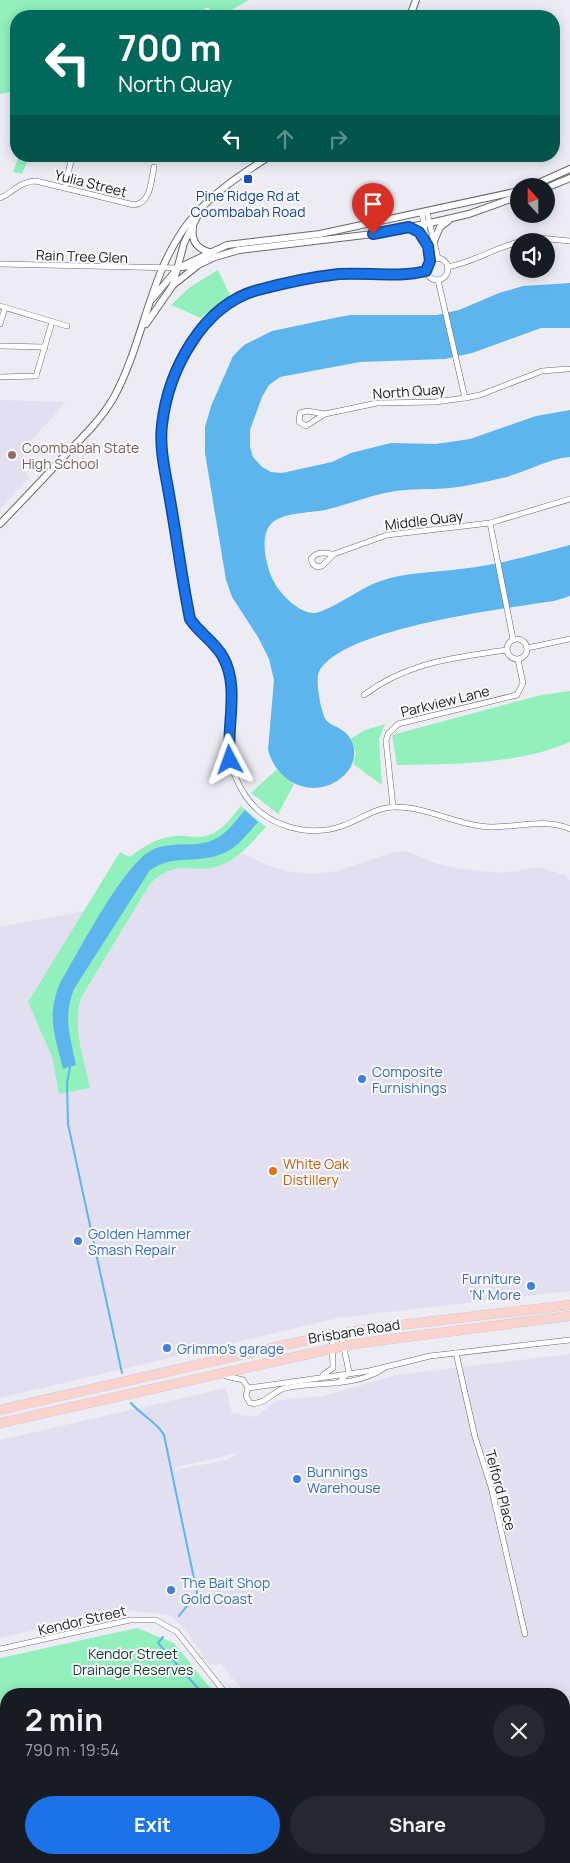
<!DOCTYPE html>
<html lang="en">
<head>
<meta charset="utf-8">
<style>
	body { margin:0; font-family:Manrope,sans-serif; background:#242831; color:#f1f3f6; height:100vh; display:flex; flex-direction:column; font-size:19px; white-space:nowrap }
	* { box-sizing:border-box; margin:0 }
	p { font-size:16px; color:#9ea1a6 }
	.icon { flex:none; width:28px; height:28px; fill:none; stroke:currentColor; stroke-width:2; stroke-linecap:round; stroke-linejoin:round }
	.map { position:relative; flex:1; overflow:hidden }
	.sheet { position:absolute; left:0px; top:1688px; width:570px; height:176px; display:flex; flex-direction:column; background:#171b24; border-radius:20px 20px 0 0; box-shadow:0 2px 12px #0003 }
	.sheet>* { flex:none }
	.top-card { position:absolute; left:10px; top:10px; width:550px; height:152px; border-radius:20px; box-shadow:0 2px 12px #0003; background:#00695c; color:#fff; overflow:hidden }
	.needle { width:32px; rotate:339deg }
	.tools { position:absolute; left:510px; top:178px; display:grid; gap:10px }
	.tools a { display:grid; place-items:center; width:45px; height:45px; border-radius:50%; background:#171b24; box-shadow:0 2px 12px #0003; font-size:25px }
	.pin { position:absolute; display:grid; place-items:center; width:42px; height:42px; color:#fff; margin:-51px -21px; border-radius:50% 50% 50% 0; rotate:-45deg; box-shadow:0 0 5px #0007 }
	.pin .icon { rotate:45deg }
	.me { position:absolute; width:55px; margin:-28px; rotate:356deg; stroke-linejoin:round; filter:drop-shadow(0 0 4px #0008) }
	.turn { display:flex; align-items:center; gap:18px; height:105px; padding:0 25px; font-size:22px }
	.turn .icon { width:65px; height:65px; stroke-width:2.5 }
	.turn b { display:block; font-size:35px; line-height:42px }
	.lanes { display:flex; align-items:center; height:48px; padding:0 25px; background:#0003; justify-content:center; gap:25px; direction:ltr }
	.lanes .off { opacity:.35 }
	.round { display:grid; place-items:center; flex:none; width:52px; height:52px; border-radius:26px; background:#242831 }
	.overview { display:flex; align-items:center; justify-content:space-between; height:85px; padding:0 25px }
	h1 { font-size:30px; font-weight:700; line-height:38px }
	.cta { display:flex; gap:10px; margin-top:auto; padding:10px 25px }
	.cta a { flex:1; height:58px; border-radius:30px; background:#1a73e8; color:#fff; font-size:20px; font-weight:700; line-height:58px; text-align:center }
	.cta a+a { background:#242831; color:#f1f3f6 }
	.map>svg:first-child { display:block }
	.built { fill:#e2e0f0; fill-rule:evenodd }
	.green { fill:#92f0bd }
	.water { fill:#5cb6ed }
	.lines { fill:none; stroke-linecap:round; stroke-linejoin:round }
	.stream { stroke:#5cb6ed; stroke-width:2 }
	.minor-casing { stroke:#6a6970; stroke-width:6 }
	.tertiary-casing { stroke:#6a6970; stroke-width:8 }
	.trunk-casing { stroke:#cdcdce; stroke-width:10 }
	.minor { stroke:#fff; stroke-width:5 }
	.tertiary { stroke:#fff; stroke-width:6 }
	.trunk { stroke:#fad2ce; stroke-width:9 }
	.route-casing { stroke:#114b97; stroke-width:12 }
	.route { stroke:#1a73e8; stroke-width:9 }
	.transit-dot { fill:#1a4fb4; stroke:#fafafe; stroke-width:2 }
	.education-dot { fill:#8d6e63; stroke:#fafafe; stroke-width:2 }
	.shop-dot { fill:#3f7fe0; stroke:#fafafe; stroke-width:2 }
	.food-dot { fill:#e8710a; stroke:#fafafe; stroke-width:2 }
	.labels { text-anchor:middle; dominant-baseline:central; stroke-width:4; stroke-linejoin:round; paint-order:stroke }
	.street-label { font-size:14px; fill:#1b1b1e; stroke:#fafafe }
	.transit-label { font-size:14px; fill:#164399; stroke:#fafafe }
	.education-label { font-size:14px; fill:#785e54; stroke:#fafafe; text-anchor:start }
	.shop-label { font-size:14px; fill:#366cbe; stroke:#fafafe; text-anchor:start }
	.food-label { font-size:14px; fill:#c56008; stroke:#fafafe; text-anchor:start }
	.park-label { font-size:14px; fill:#133c28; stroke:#fafafe }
</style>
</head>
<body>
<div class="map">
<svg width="570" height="1863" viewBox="0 0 570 1863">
	<rect width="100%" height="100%" fill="#edecf5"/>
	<!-- built -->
	<g class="built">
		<polygon points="0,400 66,402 26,446 22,465 29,478 0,509"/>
		<polygon points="406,851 439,864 460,869 503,873 540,867 567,876 566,878 570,880 570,1291 338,1318 0,1398 0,927 84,911 28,1002 52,1057 59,1094 82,996 150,884 162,873 177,867 203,869 236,857 243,853 267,865 291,872 315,874 336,871 394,852"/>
		<path d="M570,1354V1863H420L413,1858H564V1694H246L221,1664L211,1666L185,1630L170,1615L122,1610L0,1638V1440L226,1388L232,1413L255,1417L278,1400L323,1396L396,1375ZM238,1453L227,1460L175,1470L177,1467Z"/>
	</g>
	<!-- green -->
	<g class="green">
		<polygon points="0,0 249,0 220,16 215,16 208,7 193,16 16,16 16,91 0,94"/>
		<polygon points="19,156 29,156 22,174 13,172"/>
		<polygon points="218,270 230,295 201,318 171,305 190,287"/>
		<path d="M570,691V742C516,765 454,764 397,765L392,735L541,695Z"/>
		<polygon points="385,724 379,739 382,785 353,764 356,753 350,739 365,730"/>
		<polygon points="277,769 294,784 278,814 251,793"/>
		<path d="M241,806L266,827C252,842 239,859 219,866C188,875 178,857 150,884L82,996C71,1025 84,1059 90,1088L59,1094L52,1057L28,1002L120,852L130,857C144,846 157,838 175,836C183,835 191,837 198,837C218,837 230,819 241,806Z"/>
		<polygon points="137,1628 174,1643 215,1694 6,1694 6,1771 0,1773 0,1658"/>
		<polygon points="248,1858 413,1858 420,1863 248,1863"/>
	</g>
	<!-- water -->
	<g class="water">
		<path d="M570,283V328H541L472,353L445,359L360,362L280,377L269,385L262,397L250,430V447L253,457L262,467L271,472L282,473L332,462L351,453L391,443L436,444L470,439L536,416L570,410V457C546,459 525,473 502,478C485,482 467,486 450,488C430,490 410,488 390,492C368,496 346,505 325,510C310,513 286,512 273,522C258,534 266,567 274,582C281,595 299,613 314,613C327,613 362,587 378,582C404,572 432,573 460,569C497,565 533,555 570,545V596L554,601C508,608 340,628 319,672C315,680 321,713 326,720C330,725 337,726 342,730C359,742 358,765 341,778C313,800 277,783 268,750L274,680L269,659L258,637L232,597L226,580L205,453V427L211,406L233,356L244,345L272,331L334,318L350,315H437L459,310L499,293L523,286Z"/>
		<path d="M245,810L258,822C249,832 237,848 224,853C197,865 176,853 150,870L74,989C63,1017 70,1036 76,1065L63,1069C55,1035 46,1017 60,983C78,953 124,863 152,850C172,840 197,849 215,839C228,833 236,820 245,810Z"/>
	</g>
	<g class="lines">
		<!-- stream -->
		<g class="stream">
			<polyline points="70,1067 67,1083 68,1124 122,1373"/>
			<path d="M131,1403C141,1415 157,1422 164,1435L197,1593L179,1616"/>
			<polyline points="163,1637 158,1643 203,1694"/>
			<polyline points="377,1858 384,1863"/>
		</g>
		<defs>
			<g id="minor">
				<polyline points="65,188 72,156"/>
				<path d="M0,198C14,192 20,181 36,181L134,205C151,203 151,181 154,167"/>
				<polyline points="427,212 438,259"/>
				<polyline points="422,213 430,261"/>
				<polyline points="523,241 539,238 570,241"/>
				<circle cx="437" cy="269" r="11"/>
				<polyline points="0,264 178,268"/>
				<path d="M447,267C472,263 494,248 519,242"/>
				<path d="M426,271L339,274L255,291L239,298L221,310L189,346L179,365L166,404L161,439L190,619C201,637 223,648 229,669C241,715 213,746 245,795C265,826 308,838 342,826C360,820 376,807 395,807C426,807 451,822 480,826C511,831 540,816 570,829"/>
				<polyline points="438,280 465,398"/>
				<polyline points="0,306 67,326"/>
				<polyline points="0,324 5,308"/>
				<polyline points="0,346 45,347"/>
				<polyline points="0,377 36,376 52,322"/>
				<polyline points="325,414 306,426 299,422 300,413 307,411 325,414 377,403 435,402 465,398 480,395 542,371 568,369"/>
				<polyline points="490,523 513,639"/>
				<path d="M334,554C324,553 317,551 311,559L313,564L317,567L322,566L334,554L387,535L490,523L570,499"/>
				<circle cx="517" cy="649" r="10"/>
				<polyline points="527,648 570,639"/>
				<path d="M364,695C407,662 454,658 506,650"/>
				<polyline points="393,807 386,741 388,734 398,724 517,695 523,683 518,660"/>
				<polyline points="456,1353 475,1437 491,1487 525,1634"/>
				<polyline points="323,1375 333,1368 332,1336"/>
				<path d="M226,1376L243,1380L248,1388L246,1396L250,1403C264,1406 273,1391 285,1388C318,1381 353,1388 383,1369"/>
				<polyline points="338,1383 349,1372 341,1334"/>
				<polyline points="248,1388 369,1371 430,1356 570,1340"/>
				<polyline points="0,1649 130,1620 156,1620 177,1632 226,1694"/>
				<polyline points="564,1800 570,1799"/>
			</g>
			<g id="tertiary">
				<polyline points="410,16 416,0"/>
				<polyline points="532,186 570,169"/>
				<polyline points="546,188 570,178"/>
				<path d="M193,227C191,240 196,248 209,252"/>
				<polyline points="410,227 422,235 428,246"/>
				<polyline points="434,241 440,227 448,221"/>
				<polyline points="182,267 198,265 215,257 239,250 373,234 430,223 469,214 519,196"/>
				<polyline points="173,285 197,266"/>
				<polyline points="153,298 178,268 227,245 320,234 519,191"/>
				<polyline points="146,324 173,285 184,243 198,215"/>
				<path d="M0,524C23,500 46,476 68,452C85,435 102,418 114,397C145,340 150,267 193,217C215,191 242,174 270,156"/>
			</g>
			<g id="trunk">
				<polyline points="0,1410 284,1345 366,1329 570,1305"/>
				<polyline points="0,1423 353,1344 570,1316"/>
			</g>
		</defs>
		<!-- minor casing -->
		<use href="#minor" class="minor-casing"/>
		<!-- tertiary casing -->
		<use href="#tertiary" class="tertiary-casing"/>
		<!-- trunk casing -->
		<use href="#trunk" class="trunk-casing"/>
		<!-- minor -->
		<use href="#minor" class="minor"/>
		<!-- tertiary -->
		<use href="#tertiary" class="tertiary"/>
		<!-- trunk -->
		<use href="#trunk" class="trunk"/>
	</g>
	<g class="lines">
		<defs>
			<path id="route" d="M230,760C226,726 240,687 223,657C215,642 199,633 190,619C182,580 177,539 170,500C166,475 159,449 162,425C168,371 202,305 258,290C284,283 312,277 339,274C367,272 399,278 426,271L430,261L428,246L419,232L409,227L373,234"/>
		</defs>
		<!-- route casing -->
		<use href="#route" class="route-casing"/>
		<!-- route -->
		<use href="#route" class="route"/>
	</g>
	<!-- markers -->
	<rect class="transit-dot" x="243" y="174" width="10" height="10" rx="2.5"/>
	<circle class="education-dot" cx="12" cy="455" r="5"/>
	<g class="shop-dot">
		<circle cx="362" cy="1079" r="5"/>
		<circle cx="78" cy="1241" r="5"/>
		<circle cx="531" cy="1286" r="5"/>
		<circle cx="167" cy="1348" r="5"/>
		<circle cx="297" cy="1479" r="5"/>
		<circle cx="171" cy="1590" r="5"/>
	</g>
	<circle class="food-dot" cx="273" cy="1171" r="5"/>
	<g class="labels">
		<!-- street labels -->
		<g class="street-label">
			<text transform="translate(91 183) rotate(14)">Yulia Street</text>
			<text transform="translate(82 256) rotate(2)">Rain Tree Glen</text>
			<text transform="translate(409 391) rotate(-4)">North Quay</text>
			<text transform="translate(424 520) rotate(-7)">Middle Quay</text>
			<text transform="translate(445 701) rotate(-14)">Parkview Lane</text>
			<text transform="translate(354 1331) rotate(-9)">Brisbane Road</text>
			<text transform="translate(501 1490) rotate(75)">Telford Place</text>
			<text transform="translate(82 1620) rotate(-13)">Kendor Street</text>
		</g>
		<!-- transit labels -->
		<g class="transit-label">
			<text x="248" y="195">Pine Ridge Rd at<tspan x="248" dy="16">Coombabah Road</tspan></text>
		</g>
		<!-- education labels -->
		<g class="education-label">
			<text x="22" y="447">Coombabah State<tspan x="22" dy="16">High School</tspan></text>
		</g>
		<!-- shop labels -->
		<g class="shop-label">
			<text x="372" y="1071">Composite<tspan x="372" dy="16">Furnishings</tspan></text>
			<text x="88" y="1233">Golden Hammer<tspan x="88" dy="16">Smash Repair</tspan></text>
			<text x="521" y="1278" text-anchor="end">Furniture<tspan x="521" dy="16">'N' More</tspan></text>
			<text x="177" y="1348">Grimmo's garage</text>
			<text x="307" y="1471">Bunnings<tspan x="307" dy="16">Warehouse</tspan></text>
			<text x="181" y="1582">The Bait Shop<tspan x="181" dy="16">Gold Coast</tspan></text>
		</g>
		<!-- food labels -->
		<g class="food-label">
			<text x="283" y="1163">White Oak<tspan x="283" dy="16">Distillery</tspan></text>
		</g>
		<!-- park labels -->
		<g class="park-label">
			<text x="133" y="1653">Kendor Street<tspan x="133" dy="16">Drainage Reserves</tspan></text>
		</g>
	</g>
</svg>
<div class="tools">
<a><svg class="needle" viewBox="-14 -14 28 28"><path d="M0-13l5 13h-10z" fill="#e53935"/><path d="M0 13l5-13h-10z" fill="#9ea1a6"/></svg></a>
<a><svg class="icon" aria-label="sound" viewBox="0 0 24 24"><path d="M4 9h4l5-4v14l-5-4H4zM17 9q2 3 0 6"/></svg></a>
</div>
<div class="pin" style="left:373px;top:234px;background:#d93025"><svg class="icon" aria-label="arrive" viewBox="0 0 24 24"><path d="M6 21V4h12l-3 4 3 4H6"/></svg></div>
<svg class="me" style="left:230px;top:760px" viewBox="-20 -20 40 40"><path d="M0-17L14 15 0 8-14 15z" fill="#1a73e8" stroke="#fff" stroke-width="4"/></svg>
<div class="top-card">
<div class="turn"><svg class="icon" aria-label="left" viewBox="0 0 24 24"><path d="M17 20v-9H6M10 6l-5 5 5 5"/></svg><div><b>700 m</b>North Quay</div></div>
<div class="lanes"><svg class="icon" aria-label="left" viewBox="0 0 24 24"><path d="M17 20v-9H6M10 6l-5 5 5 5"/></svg><svg class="icon off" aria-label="ahead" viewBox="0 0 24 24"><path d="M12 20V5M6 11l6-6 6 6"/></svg><svg class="icon off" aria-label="right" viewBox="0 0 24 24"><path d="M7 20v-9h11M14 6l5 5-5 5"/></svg></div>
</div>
<section class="sheet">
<div class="overview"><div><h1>2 min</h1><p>790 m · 19:54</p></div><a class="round"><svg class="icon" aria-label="close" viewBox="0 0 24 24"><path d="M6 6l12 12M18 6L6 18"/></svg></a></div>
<div class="cta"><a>Exit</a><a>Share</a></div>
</section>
</div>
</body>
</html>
